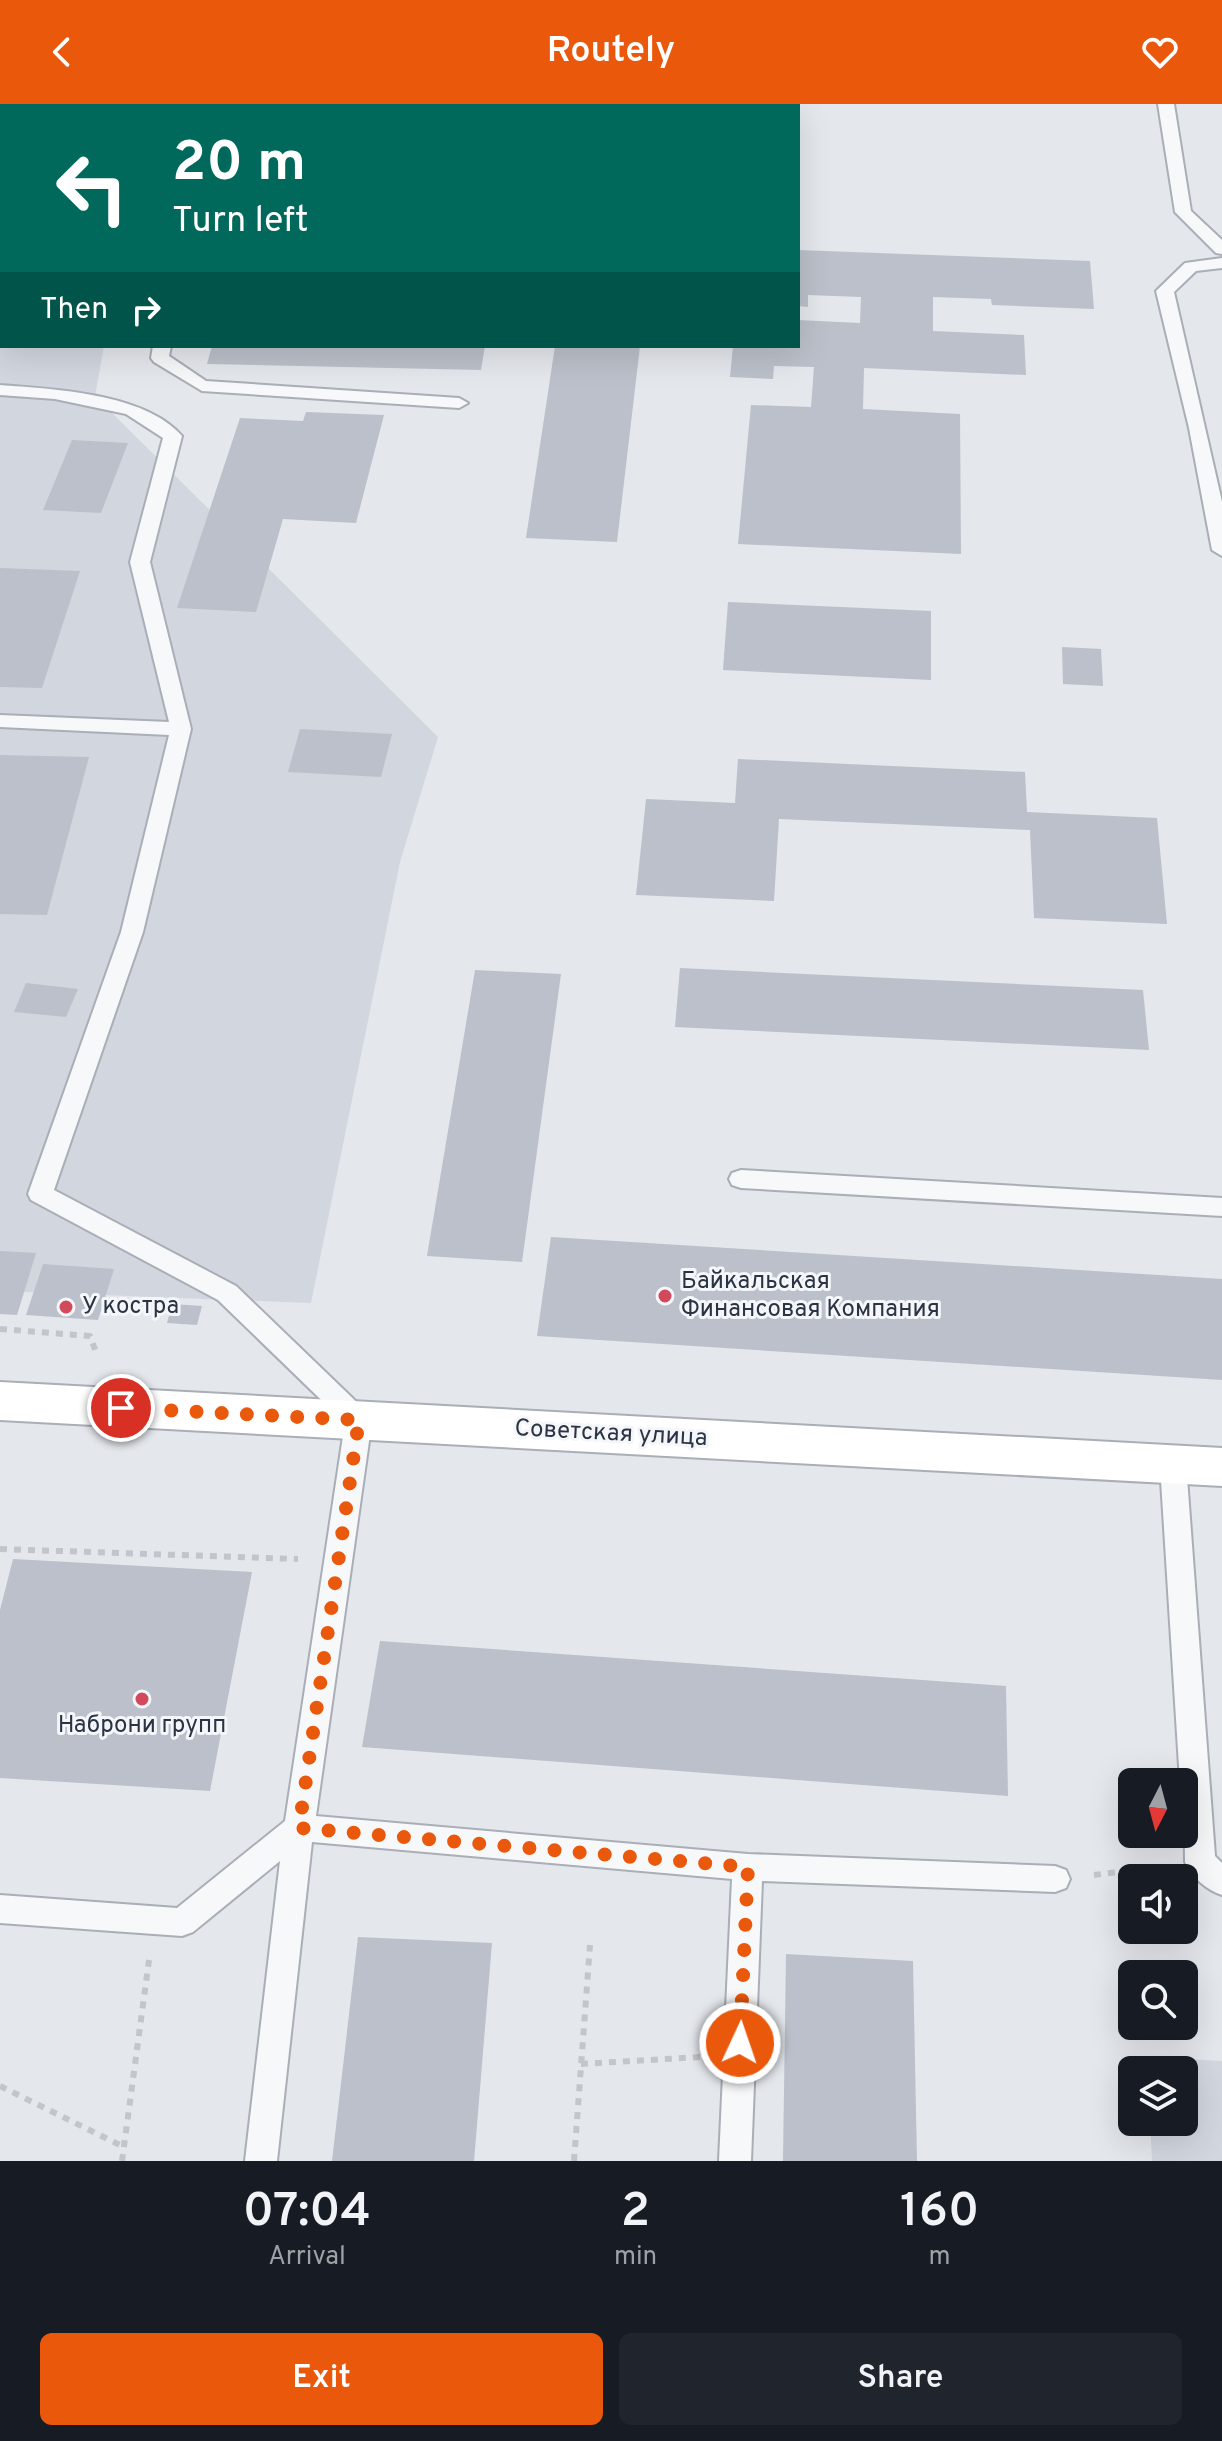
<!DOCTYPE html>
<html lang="en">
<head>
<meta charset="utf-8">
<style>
	body { margin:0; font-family:Overpass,sans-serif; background:#20242c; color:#f1f3f6; height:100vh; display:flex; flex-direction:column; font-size:30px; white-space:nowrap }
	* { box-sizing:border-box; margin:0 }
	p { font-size:26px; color:#9ea1a6 }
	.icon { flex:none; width:44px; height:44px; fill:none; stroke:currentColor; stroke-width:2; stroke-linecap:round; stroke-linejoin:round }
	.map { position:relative; height:2057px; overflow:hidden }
	.drawer { display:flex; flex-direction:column; background:#171b24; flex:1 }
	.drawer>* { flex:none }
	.guide { position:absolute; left:0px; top:0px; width:800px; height:244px; box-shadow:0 8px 32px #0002; background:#00695c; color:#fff; overflow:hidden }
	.needle { width:52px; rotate:186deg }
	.buttons { position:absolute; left:1118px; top:1664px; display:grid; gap:16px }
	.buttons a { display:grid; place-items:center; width:80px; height:80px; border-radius:12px; background:#171b24; box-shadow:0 8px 32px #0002; font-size:40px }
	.pin { position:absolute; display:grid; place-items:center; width:68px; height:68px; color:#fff; margin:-34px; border:4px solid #fff; border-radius:50%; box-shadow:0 2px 8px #0007 }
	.me { position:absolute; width:88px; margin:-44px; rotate:3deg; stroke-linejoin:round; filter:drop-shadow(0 0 6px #0008) }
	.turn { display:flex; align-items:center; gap:28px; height:168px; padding:0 40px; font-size:36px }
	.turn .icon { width:104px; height:104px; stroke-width:2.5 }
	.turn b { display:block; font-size:56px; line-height:68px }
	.then { display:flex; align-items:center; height:76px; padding:0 40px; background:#0003; gap:16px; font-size:30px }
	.eta { display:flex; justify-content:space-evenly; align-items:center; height:136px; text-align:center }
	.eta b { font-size:48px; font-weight:600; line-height:56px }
	.button { display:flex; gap:16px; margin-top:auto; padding:16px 40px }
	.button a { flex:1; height:92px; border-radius:12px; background:#ea580c; color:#fff; font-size:32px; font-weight:600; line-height:92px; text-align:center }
	.button a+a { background:#20242c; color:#f1f3f6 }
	header { display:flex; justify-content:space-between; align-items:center; height:104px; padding:0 40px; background:#ea580c; color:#fff; font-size:36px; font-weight:600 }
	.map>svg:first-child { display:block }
	.built { fill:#d2d6de }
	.building { fill:#bbc0ca }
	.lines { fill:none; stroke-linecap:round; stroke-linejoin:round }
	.lane-casing { stroke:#a9aeb7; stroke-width:4 }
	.secondary-casing { stroke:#a9aeb7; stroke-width:4 }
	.path { stroke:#c2c5cb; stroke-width:6; stroke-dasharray:7 7; stroke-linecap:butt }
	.lane { fill:#f7f8fa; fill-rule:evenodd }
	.secondary { fill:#fff; fill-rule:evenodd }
	.route { stroke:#ea580c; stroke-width:14; stroke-dasharray:0 25.2 }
	.poi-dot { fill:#d1495b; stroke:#f4f6f9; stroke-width:3 }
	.labels { text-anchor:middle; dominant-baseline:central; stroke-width:6; stroke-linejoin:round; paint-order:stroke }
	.poi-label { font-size:24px; fill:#2b3445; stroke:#f4f6f9; text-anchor:start }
	.street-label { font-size:24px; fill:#2b3445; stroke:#f4f6f9 }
</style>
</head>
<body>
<header><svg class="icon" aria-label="back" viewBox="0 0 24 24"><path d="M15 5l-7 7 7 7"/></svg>Routely<svg class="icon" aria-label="heart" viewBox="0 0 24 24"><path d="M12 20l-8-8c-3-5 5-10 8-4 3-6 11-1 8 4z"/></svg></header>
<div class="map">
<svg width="1222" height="2057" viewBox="0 0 1222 2057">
	<rect width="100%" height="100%" fill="#e4e7ec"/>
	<!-- built -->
	<g class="built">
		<polygon points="0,0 150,0 2,2 2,242 104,242 95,292 438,633 400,758 311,1199 0,1187"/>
		<polygon points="1147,1953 1222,1957 1222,2057 1152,2057 1150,2018 1184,2018 1184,1966 1148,1966"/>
	</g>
	<!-- building -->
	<g class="building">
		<polygon points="798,146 1090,157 1094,205 992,201 991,195 933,193 933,227 1024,231 1026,271 864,264 863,305 960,310 961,450 738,440 751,301 811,303 814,263 774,262 773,275 730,273 733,242 798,242 798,216 860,219 861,193 808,191 808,203 798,202"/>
		<polygon points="212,242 485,242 481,266 207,260"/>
		<polygon points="555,242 640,242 617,438 526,434"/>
		<polygon points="306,308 384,311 356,419 283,415 256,508 177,504 240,314 303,317"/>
		<polygon points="72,336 128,339 101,409 43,406"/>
		<polygon points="0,464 80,467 42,584 0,583"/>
		<polygon points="728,498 931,507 931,576 723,566"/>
		<polygon points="1062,543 1101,545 1103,582 1063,580"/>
		<polygon points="300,625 392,630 381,673 288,668"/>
		<polygon points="0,651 89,653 47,811 0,810"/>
		<polygon points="738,655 1025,668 1027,708 1157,714 1167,820 1034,814 1030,726 779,715 774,797 636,791 646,695 735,699"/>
		<polygon points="680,864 1143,886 1149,946 675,923"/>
		<polygon points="475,866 561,870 522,1158 427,1152"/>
		<polygon points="26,879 78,885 66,913 14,908"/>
		<polygon points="551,1133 1222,1175 1222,1276 537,1232"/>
		<polygon points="0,1147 36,1149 17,1211 0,1210"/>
		<polygon points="43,1160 114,1165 98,1216 26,1211"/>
		<polygon points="172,1200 202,1202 197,1221 167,1219"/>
		<polygon points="13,1455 252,1468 210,1687 0,1674 0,1506"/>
		<polygon points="380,1537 1006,1582 1008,1692 362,1643"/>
		<polygon points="358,1833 492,1839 474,2057 332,2057"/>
		<polygon points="786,1850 913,1857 917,2057 783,2057"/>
	</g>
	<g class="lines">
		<defs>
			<g id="lane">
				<rect x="185" y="0" width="16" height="2"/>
				<polygon points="489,0 505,0 488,2"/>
				<rect x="527" y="0" width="16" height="2"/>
				<polygon points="1158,0 1174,0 1191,107 1222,136 1222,150 1216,149 1175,108"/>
				<polygon points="1222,154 1222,164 1196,167 1174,188 1222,398 1222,452 1212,446 1189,324 1156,187 1185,159"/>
				<polygon points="153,242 171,242 169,252 206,277 459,294 468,299 459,304 202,287 154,258 151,254"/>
				<path d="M0,281C53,285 145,289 182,332L150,458L191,625L143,828L54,1086L236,1182L368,1309L372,1316L316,1712L748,1750L1055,1762L1066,1766L1070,1775L1066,1784L1055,1788L762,1777L751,2057H719L732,1775L312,1738L277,2057H245L280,1757L193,1828L182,1832L0,1819V1791L177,1804L285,1717L345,1319L218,1196L31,1096L28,1090L121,828L169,631L0,623V611L169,618L130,458L163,334L126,310L55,295L0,291Z"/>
				<polygon points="741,1066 1222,1094 1222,1112 741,1084 732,1081 729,1075 732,1069"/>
				<path d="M1173,1349L1182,1353L1186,1360L1215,1752L1222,1759V1791C1206,1786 1192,1773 1185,1758L1184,1678H1180L1160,1360L1164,1353Z"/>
			</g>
			<polygon id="secondary" points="0,1278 1222,1344 1222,1382 0,1316"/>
		</defs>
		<!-- lane casing -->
		<use href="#lane" class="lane-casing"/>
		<!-- secondary casing -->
		<use href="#secondary" class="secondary-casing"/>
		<!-- path -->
		<g class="path">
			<polyline points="0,1225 90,1232 97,1251"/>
			<polyline points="0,1445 298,1455"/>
			<polyline points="1094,1771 1159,1763"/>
			<polyline points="581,1960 700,1953"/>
			<polyline points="0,1982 124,2043"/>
			<polyline points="122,2057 149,1856"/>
			<polyline points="574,2057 590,1841"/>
		</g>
		<!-- lane -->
		<use href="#lane" class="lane"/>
		<!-- secondary -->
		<use href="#secondary" class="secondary"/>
	</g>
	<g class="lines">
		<!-- route -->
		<polyline class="route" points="121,1304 359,1316 299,1724 748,1763 740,1939"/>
	</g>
	<!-- markers -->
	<g class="poi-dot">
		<circle cx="665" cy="1192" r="8"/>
		<circle cx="66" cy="1203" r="8"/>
		<circle cx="142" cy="1595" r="8"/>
	</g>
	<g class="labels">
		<!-- poi labels -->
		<g class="poi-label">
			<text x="681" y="1178">Байкальская<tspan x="681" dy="28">Финансовая Компания</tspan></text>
			<text x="82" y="1203">У костра</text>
			<text x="142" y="1622" text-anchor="middle">Наброни групп</text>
		</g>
		<!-- street labels -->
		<g class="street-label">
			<text transform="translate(611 1330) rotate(3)">Советская улица</text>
		</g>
	</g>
</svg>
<div class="buttons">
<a><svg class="needle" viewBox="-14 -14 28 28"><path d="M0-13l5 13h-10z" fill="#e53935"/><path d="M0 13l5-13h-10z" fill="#9ea1a6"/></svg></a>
<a><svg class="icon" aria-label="sound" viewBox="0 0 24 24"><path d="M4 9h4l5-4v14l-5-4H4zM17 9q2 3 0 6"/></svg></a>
<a><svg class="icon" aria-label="search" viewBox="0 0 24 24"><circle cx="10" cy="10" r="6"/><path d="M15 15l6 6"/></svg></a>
<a><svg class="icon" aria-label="layers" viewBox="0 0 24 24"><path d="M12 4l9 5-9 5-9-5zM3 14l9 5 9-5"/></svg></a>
</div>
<div class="pin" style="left:121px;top:1304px;background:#d93025"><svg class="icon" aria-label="arrive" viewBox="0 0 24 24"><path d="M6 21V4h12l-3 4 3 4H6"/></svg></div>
<svg class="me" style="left:740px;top:1939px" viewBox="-20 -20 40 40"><circle r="17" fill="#ea580c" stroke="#fff" stroke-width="3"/><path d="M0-11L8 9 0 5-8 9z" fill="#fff"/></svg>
<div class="guide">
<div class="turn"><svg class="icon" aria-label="left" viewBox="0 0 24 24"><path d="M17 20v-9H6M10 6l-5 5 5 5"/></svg><div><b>20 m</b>Turn left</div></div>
<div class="then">Then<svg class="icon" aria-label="right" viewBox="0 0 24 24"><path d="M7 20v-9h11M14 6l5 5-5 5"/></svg></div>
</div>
</div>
<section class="drawer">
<div class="eta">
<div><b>07:04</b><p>Arrival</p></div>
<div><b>2</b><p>min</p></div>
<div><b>160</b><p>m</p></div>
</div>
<div class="button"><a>Exit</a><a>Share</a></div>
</section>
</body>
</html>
